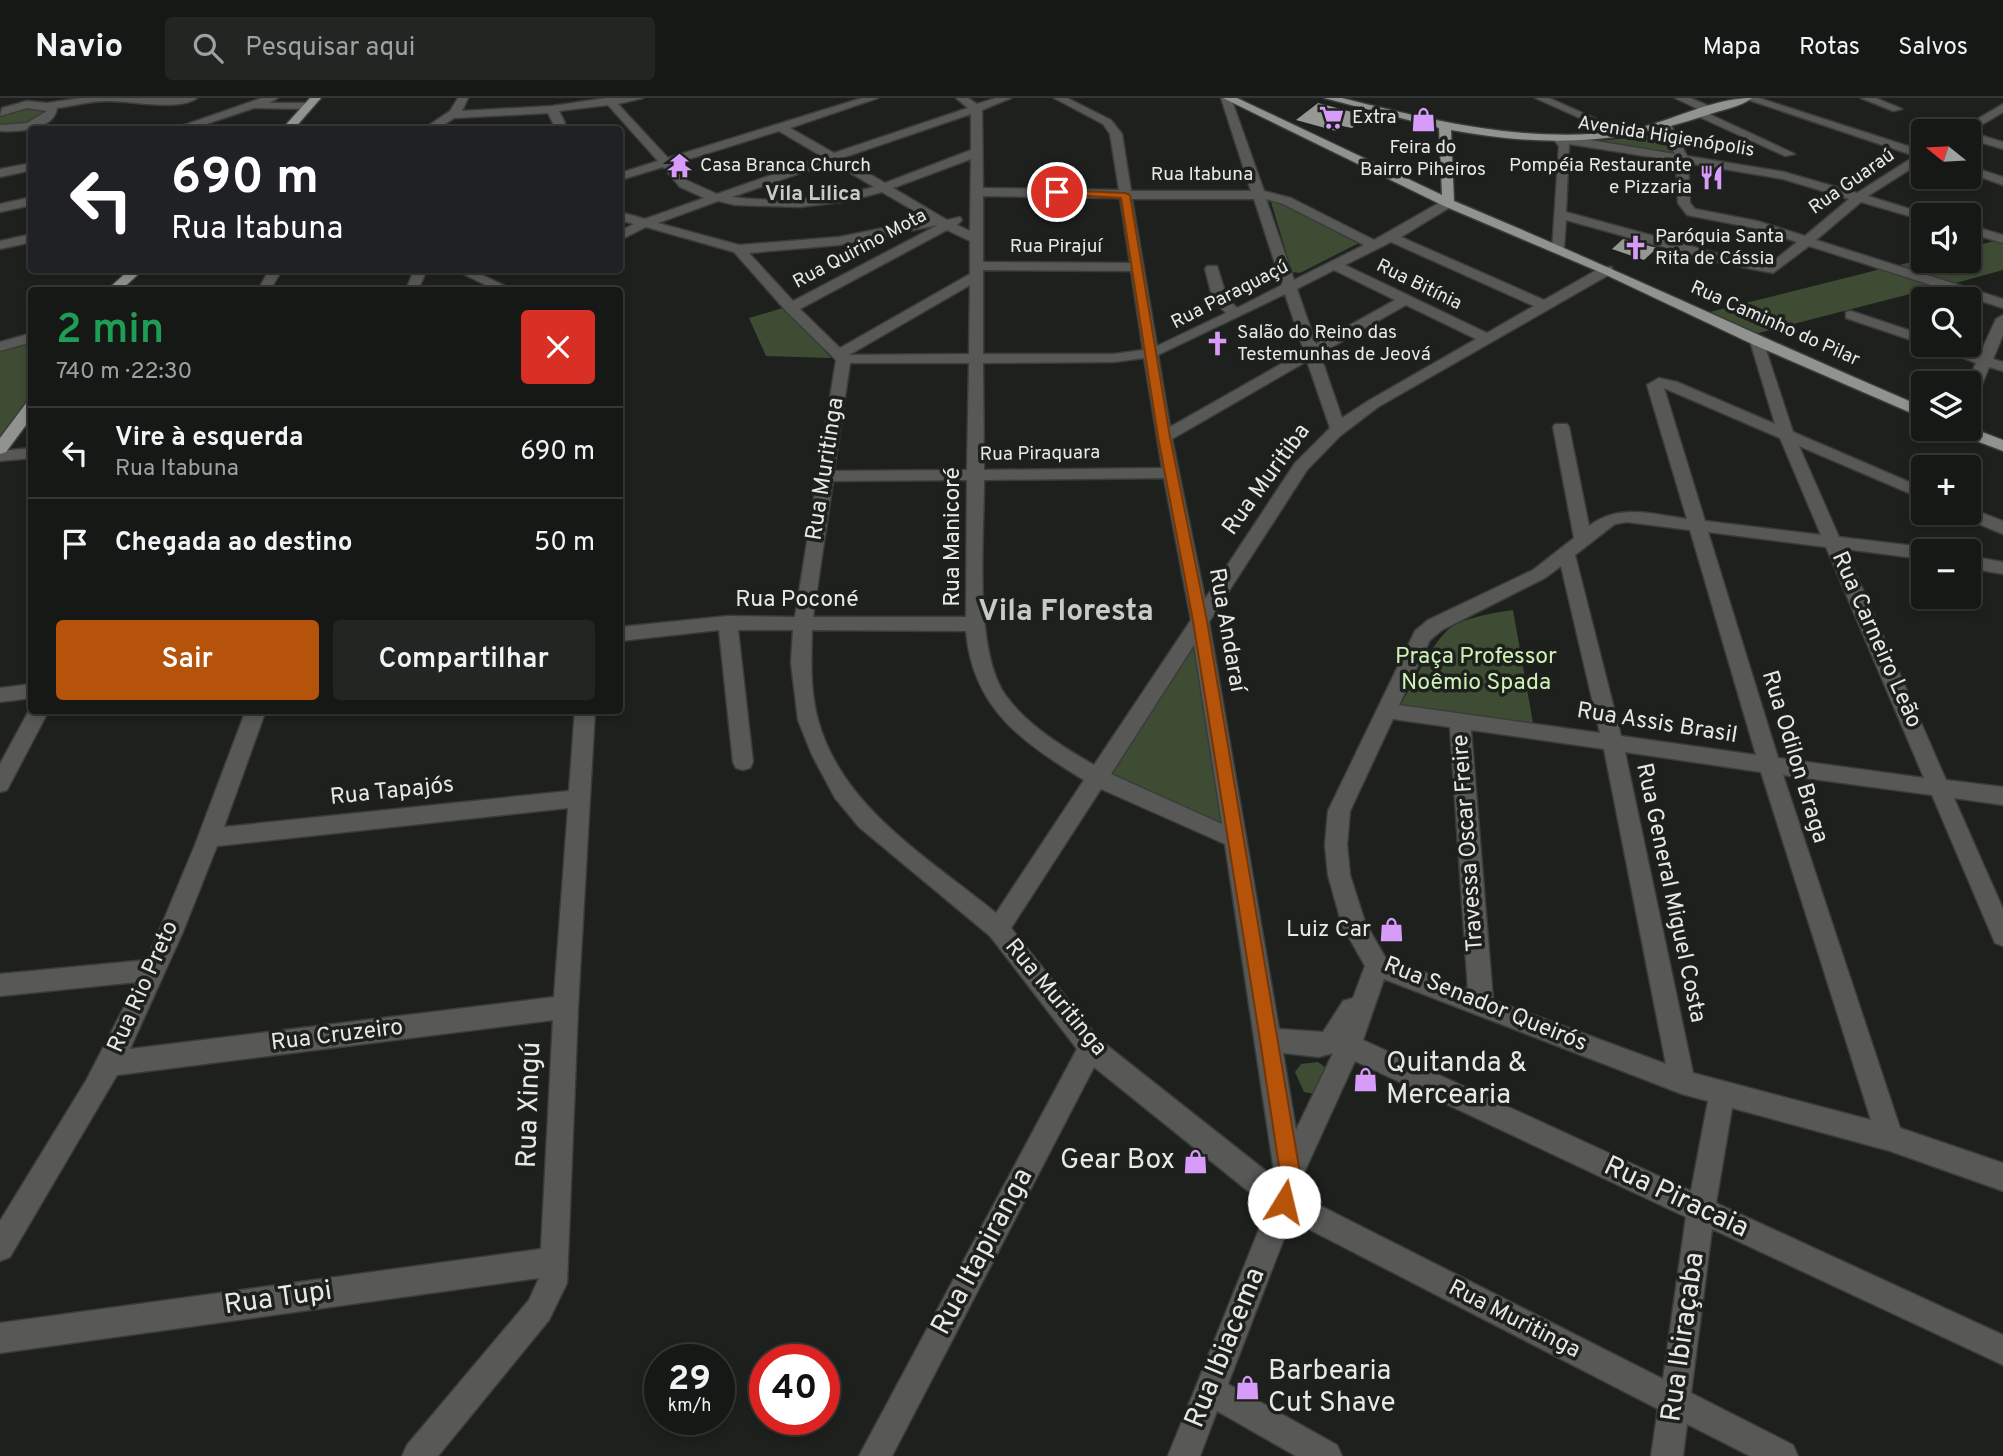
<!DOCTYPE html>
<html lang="pt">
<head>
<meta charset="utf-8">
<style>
	body { margin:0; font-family:Overpass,sans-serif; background:#232523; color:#f1f3f6; height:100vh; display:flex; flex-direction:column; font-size:26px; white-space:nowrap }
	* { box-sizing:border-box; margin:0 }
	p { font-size:23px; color:#9ea0a1 }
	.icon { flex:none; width:38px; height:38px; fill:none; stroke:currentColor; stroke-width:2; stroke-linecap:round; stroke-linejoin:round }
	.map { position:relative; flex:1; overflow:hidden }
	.sheet { position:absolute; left:28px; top:189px; width:595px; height:427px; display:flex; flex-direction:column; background:#161816; border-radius:7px; box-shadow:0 4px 10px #0003,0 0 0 2px #353735 }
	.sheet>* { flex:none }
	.hud { position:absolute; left:28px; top:28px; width:595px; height:147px; border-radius:7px; box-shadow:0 4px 10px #0003,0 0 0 2px #353735; background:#202124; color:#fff; overflow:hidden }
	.needle { width:46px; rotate:288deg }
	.controls { position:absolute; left:1911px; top:21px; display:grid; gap:14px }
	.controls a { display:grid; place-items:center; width:70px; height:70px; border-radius:7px; background:#161816; box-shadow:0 4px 10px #0003,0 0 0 2px #353735; font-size:35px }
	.speed { position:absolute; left:644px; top:1246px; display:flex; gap:14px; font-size:35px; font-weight:700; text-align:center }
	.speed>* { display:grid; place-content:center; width:91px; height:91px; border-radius:50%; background:#161816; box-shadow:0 4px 10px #0003,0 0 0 2px #353735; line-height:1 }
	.speed small { font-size:18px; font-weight:400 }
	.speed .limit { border:10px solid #d22; background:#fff; color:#111 }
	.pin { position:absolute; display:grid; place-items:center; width:60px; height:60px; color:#fff; margin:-30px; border:4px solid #fff; border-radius:50%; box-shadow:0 2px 7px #0007 }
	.me { position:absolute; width:77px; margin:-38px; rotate:9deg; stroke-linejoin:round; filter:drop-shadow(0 0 5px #0008) }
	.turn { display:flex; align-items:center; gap:24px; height:147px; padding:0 28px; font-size:32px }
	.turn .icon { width:91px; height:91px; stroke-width:2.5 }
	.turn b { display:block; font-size:49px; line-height:60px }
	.round { display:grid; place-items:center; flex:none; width:74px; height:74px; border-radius:7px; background:#232523 }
	.head { display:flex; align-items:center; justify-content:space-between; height:119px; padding:0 28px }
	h1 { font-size:42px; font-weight:600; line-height:52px; color:#1e9e55 }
	.primary-button { display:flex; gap:14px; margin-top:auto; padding:14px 28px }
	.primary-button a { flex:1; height:80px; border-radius:7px; background:#b45309; color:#fff; font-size:28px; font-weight:600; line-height:80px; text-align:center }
	.primary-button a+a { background:#232523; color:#f1f3f6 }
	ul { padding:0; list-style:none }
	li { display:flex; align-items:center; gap:21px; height:91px; padding:0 28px; border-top:2px solid #353735 }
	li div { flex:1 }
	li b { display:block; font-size:26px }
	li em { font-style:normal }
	header { display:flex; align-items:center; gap:42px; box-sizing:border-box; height:98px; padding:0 35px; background:#161816; border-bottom:2px solid #353735 }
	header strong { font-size:33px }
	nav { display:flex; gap:38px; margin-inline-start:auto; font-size:24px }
	.search { width:490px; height:63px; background:#232523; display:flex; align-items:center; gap:18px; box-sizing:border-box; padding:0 24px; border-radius:7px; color:#9ea0a1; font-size:26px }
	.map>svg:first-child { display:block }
	.green { fill:#3e4c34 }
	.building { fill:#959893 }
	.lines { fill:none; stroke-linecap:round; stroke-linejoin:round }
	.minor-casing { stroke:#3a3c39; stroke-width:3 }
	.major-casing { stroke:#3a3c39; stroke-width:3 }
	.minor { fill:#585957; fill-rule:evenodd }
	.major { fill:#90938f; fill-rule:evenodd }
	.route { fill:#b45309; stroke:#753606; stroke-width:2 }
	.labels { text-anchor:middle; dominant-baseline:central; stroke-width:7; stroke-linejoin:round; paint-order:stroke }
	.far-poi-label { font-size:19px; fill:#e7e9e6; stroke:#1e201d; text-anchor:start }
	.far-street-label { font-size:19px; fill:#e7e9e6; stroke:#1e201d }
	.far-neighbourhood-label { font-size:21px; font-weight:bold; fill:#c7cbc5; stroke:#1e201d }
	.street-label { font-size:23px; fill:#e7e9e6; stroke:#1e201d }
	.park-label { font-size:23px; fill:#cdf2b4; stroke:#1e201d }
	.poi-label { font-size:23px; fill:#e7e9e6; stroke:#1e201d; text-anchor:end }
	.near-poi-label { font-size:28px; fill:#e7e9e6; stroke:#1e201d; text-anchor:start }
	.near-street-label { font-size:28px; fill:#e7e9e6; stroke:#1e201d }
	.district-label { font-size:30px; font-weight:bold; fill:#c7cbc5; stroke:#1e201d }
</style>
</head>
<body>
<header>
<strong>Navio</strong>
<div class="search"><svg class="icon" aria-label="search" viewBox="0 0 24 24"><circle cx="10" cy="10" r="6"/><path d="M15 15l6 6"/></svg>Pesquisar aqui</div>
<nav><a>Mapa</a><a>Rotas</a><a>Salvos</a></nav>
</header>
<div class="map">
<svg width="2003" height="1358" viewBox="0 0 2003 1358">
	<rect width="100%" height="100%" fill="#1e201d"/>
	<!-- green -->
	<g class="green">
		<path d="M26,10L47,14C36,26 16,29 0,27V18Z"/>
		<polygon points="1664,33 1674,56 1589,44 1646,38"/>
		<polygon points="1271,104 1282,104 1359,145 1300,175 1292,174"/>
		<polygon points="1994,143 2003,146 2003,172 1952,186 1896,168 1923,161 1969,163 1969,150"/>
		<polygon points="1881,171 1937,189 1755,236 1710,214"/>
		<polygon points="786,209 831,260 766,258 749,220"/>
		<polygon points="31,241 31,296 0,340 0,252"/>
		<path d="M1513,512L1533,625L1400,608C1413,586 1431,546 1450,530C1463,520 1497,514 1513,512Z"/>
		<polygon points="1199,536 1226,730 1108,678"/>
		<polygon points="1318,964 1326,970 1316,996 1304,994 1295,974 1301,966"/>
	</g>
	<!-- building -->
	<g class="building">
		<polygon points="1318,5 1367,18 1352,30 1342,28 1336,33 1296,22"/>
		<polygon points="1623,141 1657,150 1644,162 1612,151"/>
	</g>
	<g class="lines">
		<defs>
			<g id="minor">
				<path d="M81,0H197C178,14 130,2 106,3C90,3 73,8 57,10C54,32 19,34 0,33V27L27,25L47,13L27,10L0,18L2,10L27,3L47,5Z"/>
				<polygon points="262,0 278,0 269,5 309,5 314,8 309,11 254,10 188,32 170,32"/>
				<path d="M458,0H468L462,13L552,8L606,0H643L618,6L668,60L862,0H878L790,30L834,55L968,10L956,0H968L977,6L996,0H1011L982,12L983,90L1119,92L1110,36L1103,26L1054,0H1067L1111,22L1122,36L1131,93H1251L1221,0H1231L1264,93L1291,100L1374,142L1444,102H1452V108L1401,139L1544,202L1602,169H1612V175L1378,309L1340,338L1307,372L1209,524L1279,931L1323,934L1343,903L1353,900L1365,868L1342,827L1328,777L1325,747L1328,713L1415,533L1428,522L1533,472L1574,440L1553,329L1555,326H1567L1569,329L1589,428C1619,405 1652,416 1687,421L1647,287L1659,280L1677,284L1775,326L1750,243L1757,239L1762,240L1793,334L1923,390V401L1799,348L1839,439L1923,449L1931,453H1923V461L1845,451L1946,682L2003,689V707L1954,700L2003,811V848L1995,845L1932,697L1783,677L1900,1030L2003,1065V1093L1890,1053L1732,1010L1716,1105L2003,1237V1267L1712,1131L1691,1295L1793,1347L1798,1358H1750L1687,1326L1683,1358H1651L1658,1311L1291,1122L1228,1286L1337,1347L1342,1358H1296L1217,1313L1200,1358H1168L1268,1109L1094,969L892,1358H859L1077,951L990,838L859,729L835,700L812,657L798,622L791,565L793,532H738L753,664L750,670L743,672L736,670L733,664L719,532L620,543V529L728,518L795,519L836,262L786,213L734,154L646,129L620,142V133L634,126L620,122V114L645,121L704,100L680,89L663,69L620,82V75L658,63L608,7L559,13L565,25L564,32H552L553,25L548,15L454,20L436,32H422L450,13ZM971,16V52L885,85L842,60ZM779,33L823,59L717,96L688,83L673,66ZM971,61L970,133L957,127L962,122L960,119L947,122L893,90ZM832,64L874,89C828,101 779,105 732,99ZM882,94L928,121L839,139L739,147L658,125L718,103L735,107L800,109L849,103ZM983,98L1120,100L1130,165L983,164ZM1132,101H1254L1282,187L1237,210L1227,200L1217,168H1207L1205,171L1213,202L1226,215L1157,248ZM1266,101L1283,106L1364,147L1294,182ZM938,127L793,203L749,155L839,147ZM947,132L970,143V176L840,250L800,211ZM1391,144L1534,208L1487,235L1345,167ZM983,172L1131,173L1143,252L1114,256H983ZM1334,172L1395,202L1316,246L1297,191ZM970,187L969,256L849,257ZM1285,196L1304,253L1170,329L1158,257ZM1406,207L1476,241L1368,303L1342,320L1320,256ZM1144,260L1162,370L984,372L983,265L1114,264ZM1307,263L1330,330L1295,365L1205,501L1172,341ZM850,265H969L967,372L834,373ZM1664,290L1780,340L1821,437L1705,423ZM1164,380L1191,522L1094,667C1063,649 1028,628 1006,598C973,552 984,439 984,382ZM967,382L966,519H813L833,383ZM1627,424L1690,432L1756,657L1621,638L1575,457L1615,426ZM1708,434L1826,449L1924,680L1778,660ZM1561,468L1600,635L1399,607L1430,542L1442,532L1545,480ZM812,532L966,533C973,611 1022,644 1084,682L996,815C930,761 842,710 818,622C810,593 811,561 812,532ZM1194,547L1222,726L1111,676ZM1393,621L1450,629L1468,892L1385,859L1365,824L1350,777L1347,747L1350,713ZM1471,632L1604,651L1666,966L1493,902ZM1625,654L1761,674L1871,1022L1693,975ZM1101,691L1225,746L1275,1080L1100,942L1011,830ZM1384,881L1682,996L1708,1003L1691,1093L1363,942ZM1283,955L1319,959L1333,955L1296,1032ZM1355,963L1686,1119L1663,1281L1299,1097L1303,1077Z"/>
				<polygon points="1535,0 1549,0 1630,36 1620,38"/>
				<polygon points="1675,0 1690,0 1714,10 1714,14 1707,15 1795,56 1785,58 1695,17 1695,13 1700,12"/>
				<path d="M1743,0H1759L1923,53V63L1868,98L1929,117H1923V122L1861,104L1816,142L2003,201V210L1809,148L1773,175L1721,165L1566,122L1564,150L1562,153H1552L1559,48L1553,41L1555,39L1565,38L1675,56L1659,27L1665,24L1671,27L1687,58L1784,74L1857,95L1915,58ZM1569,46L1676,63L1678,105L1687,117L1754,130L1797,144L1770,166L1727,158L1566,114ZM1688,65L1783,81L1849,101L1805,138L1757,123L1695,111L1690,105Z"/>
				<polygon points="1861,0 1876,0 1902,11 1893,13"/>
				<polygon points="2003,6 2003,14 1970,34 2003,44 2003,51 1969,41 1969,33 1957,33"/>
				<polygon points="32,65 32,72 0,79 0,71"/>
				<polygon points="1969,68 2003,79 2003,87 1969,75"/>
				<polygon points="32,99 32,107 0,114 0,106"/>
				<polygon points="1969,127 2003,137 2003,145 1969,135"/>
				<polygon points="32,136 32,144 0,151 0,143"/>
				<polygon points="269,172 282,172 270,192 258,192"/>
				<polygon points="414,172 427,172 418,192 406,192"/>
				<polygon points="455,172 472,172 513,192 496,192"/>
				<polygon points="1851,213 1923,237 1923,246 1846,220 1846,214"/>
				<polygon points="2003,217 2003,237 1993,261 2003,264 2003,273 1989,269 1977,299 1969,304 1967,285 1976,265 1931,247 1952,247 1980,256 1996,221"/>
				<polygon points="32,235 32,244 0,253 0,244"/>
				<polygon points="32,350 32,360 0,363 0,353"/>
				<polygon points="1969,410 2003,423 2003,436 1962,419 1960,415 1969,415"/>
				<polygon points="1969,458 2003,464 2003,476 1969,470"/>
				<polygon points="32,586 32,600 0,604 0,590"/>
				<polygon points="32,607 32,612 49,612 7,692 0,694 0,666"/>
				<path d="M246,612H266L224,729L569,693L575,612H595L578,909L567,1185L549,1222L438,1358H402L407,1347L529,1202L539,1180L0,1255V1225L541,1151L553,922L117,977L10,1159L0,1163V1123L87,981L137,884L0,898V876L147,862L195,747ZM568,710L554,899L130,951L182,836L217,748Z"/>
			</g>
			<g id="major">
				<polygon points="310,0 321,0 293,32 281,32"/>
				<path d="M1223,0H1237L1442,97L1439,30L1324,0H1342C1434,23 1527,46 1623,33C1666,27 1709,0 1752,0C1741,9 1721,12 1707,17C1618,47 1543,49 1451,32L1454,103C1612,169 1766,242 1923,309V320L1752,246L1602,175L1444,108Z"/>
				<polygon points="129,172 143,172 121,192 107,192"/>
				<polygon points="32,303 32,319 6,354 0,356 0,340 27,304"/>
				<polygon points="1969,329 2003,342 2003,353 1953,334 1951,331"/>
			</g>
		</defs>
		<!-- minor casing -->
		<use href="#minor" class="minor-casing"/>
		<!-- major casing -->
		<use href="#major" class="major-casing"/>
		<!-- minor -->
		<use href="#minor" class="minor"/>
		<!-- major -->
		<use href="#major" class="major"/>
	</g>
	<!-- route -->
	<polygon class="route" points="1057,92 1125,95 1130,97 1170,339 1207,523 1300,1075 1291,1111 1284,1114 1277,1111 1274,1104 1280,1075 1260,942 1193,523 1158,339 1121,100 1054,96 1054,92"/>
	<!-- icons -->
	<defs>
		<symbol id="supermarket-bare" viewBox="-9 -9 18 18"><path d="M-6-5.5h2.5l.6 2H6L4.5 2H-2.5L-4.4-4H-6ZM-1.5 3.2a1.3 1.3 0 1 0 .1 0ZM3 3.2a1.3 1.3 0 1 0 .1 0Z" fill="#d79bf9" stroke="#1e201d" stroke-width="2.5" paint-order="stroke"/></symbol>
		<symbol id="shop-bare" viewBox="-9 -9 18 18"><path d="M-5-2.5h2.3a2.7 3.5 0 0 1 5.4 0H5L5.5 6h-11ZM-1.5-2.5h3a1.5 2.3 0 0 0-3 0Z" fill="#d79bf9" stroke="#1e201d" stroke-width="2.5" paint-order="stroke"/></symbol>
		<symbol id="temple-bare" viewBox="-9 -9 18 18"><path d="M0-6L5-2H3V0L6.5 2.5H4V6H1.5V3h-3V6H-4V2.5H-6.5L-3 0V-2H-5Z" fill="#d79bf9" stroke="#1e201d" stroke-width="2.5" paint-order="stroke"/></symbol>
		<symbol id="restaurant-bare" viewBox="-9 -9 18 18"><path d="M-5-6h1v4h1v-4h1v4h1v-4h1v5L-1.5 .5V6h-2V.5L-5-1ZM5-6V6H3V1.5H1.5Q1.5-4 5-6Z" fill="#d79bf9" stroke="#1e201d" stroke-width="2.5" paint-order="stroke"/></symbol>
		<symbol id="church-bare" viewBox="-9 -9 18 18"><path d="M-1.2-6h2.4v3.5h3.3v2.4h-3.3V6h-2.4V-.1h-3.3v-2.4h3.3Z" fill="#d79bf9" stroke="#1e201d" stroke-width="2.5" paint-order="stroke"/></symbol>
	</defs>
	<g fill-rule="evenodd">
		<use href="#supermarket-bare" x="1314" y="2" width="35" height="35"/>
		<use href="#shop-bare" x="1406" y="4" width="35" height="35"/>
		<use href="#temple-bare" x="662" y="50" width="35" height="35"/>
		<use href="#restaurant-bare" x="1694" y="62" width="35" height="35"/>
		<use href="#church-bare" x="1618" y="132" width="35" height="35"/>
		<use href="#church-bare" x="1200" y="228" width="35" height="35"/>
		<use href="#shop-bare" x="1374" y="814" width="35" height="35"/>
		<use href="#shop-bare" x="1348" y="964" width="35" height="35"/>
		<use href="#shop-bare" x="1178" y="1046" width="35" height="35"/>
		<use href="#shop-bare" x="1230" y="1272" width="35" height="35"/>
	</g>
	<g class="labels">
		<!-- far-poi labels -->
		<g class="far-poi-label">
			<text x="1352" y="20">Extra</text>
			<text x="1423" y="50" text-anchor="middle">Feira do<tspan x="1423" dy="22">Bairro Piheiros</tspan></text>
			<text x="700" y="68">Casa Branca Church</text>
			<text x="1692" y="68" text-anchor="end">Pompéia Restaurante<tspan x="1692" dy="22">e Pizzaria</tspan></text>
			<text x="1655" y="139">Paróquia Santa<tspan x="1655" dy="22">Rita de Cássia</tspan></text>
			<text x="1237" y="235">Salão do Reino das<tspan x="1237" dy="22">Testemunhas de Jeová</tspan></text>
		</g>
		<!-- far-street labels -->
		<g class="far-street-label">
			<text transform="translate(1666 39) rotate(9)">Avenida Higienópolis</text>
			<text x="1202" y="77">Rua Itabuna</text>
			<text transform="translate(1852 84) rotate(-35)">Rua Guaraú</text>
			<text x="1056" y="149">Rua Pirajuí</text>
			<text transform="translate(860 151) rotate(-28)">Rua Quirino Mota</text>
			<text transform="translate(1419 187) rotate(26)">Rua Bitínia</text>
			<text transform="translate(1230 197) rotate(-27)">Rua Paraguaçú</text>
			<text transform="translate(1775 226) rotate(24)">Rua Caminho do Pilar</text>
			<text transform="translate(1040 356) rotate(-1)">Rua Piraquara</text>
		</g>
		<!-- far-neighbourhood labels -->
		<g class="far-neighbourhood-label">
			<text x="813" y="96">Vila Lilica</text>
		</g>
		<!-- street labels -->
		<g class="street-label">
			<text transform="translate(826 371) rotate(-81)">Rua Muritinga</text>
			<text transform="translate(1267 382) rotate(-54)">Rua Muritiba</text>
			<text transform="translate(953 439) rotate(-90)">Rua Manicoré</text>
			<text x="797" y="502">Rua Poconé</text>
			<text transform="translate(1226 532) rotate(80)">Rua Andaraí</text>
			<text transform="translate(1876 542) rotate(66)">Rua Carneiro Leão</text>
			<text transform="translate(1657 626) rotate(9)">Rua Assis Brasil</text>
			<text transform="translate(1794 659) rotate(73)">Rua Odilon Braga</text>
			<text transform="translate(392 694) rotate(-6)">Rua Tapajós</text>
			<text transform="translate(1469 745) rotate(-94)">Travessa Oscar Freire</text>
			<text transform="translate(1670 795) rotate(78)">Rua General Miguel Costa</text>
			<text transform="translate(144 889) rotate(-66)">Rua Rio Preto</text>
			<text transform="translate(1055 900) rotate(50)">Rua Muritinga</text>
			<text transform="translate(1485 907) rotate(22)">Rua Senador Queirós</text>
			<text transform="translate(337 938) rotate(-7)">Rua Cruzeiro</text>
			<text transform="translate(1514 1222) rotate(27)">Rua Muritinga</text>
		</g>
		<!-- park labels -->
		<g class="park-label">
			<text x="1476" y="559">Praça Professor<tspan x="1476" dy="26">Noêmio Spada</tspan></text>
		</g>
		<!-- poi labels -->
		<g class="poi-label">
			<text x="1371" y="832">Luiz Car</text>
		</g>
		<!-- near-poi labels -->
		<g class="near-poi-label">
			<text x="1386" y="966">Quitanda &amp;<tspan x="1386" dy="32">Mercearia</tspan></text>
			<text x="1175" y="1063" text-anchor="end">Gear Box</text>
			<text x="1268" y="1274">Barbearia<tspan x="1268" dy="32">Cut Shave</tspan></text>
		</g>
		<!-- near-street labels -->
		<g class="near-street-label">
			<text transform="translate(530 1007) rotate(-88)">Rua Xingú</text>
			<text transform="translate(1676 1100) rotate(25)">Rua Piracaia</text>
			<text transform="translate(983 1154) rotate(-62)">Rua Itapiranga</text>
			<text transform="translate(278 1201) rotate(-8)">Rua Tupi</text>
			<text transform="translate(1684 1239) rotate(-82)">Rua Ibiraçaba</text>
			<text transform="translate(1226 1250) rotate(-68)">Rua Ibiacema</text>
		</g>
		<!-- district labels -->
		<g class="district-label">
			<text x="1066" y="514">Vila Floresta</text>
		</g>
	</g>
</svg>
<div class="controls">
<a><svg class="needle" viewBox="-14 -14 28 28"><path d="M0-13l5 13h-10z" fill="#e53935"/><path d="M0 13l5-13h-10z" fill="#9ea0a1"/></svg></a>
<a><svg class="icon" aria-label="sound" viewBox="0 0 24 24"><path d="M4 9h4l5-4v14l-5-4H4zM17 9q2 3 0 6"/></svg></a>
<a><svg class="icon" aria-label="search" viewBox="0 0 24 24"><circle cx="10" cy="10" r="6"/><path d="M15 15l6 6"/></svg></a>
<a><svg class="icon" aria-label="layers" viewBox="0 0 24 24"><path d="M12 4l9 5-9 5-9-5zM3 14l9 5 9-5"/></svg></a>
<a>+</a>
<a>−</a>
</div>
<div class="speed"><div>29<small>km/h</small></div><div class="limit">40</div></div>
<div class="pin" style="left:1057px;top:94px;background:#d93025"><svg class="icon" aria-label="arrive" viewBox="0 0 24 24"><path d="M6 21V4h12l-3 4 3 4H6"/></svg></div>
<svg class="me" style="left:1284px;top:1104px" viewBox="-20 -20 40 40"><circle r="19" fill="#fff"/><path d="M0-13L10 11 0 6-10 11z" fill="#b45309"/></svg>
<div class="hud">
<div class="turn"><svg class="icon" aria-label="left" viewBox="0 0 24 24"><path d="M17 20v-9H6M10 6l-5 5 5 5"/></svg><div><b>690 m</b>Rua Itabuna</div></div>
</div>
<section class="sheet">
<div class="head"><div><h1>2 min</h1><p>740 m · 22:30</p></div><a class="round" style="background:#d93025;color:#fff"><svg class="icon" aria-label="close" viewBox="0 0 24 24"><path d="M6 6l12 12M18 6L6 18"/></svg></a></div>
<ul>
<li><svg class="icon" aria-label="left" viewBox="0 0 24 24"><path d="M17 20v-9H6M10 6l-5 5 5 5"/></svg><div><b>Vire à esquerda</b><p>Rua Itabuna</p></div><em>690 m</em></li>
<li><svg class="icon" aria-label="arrive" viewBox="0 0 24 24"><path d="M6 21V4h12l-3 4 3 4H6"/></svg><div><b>Chegada ao destino</b></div><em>50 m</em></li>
</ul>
<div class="primary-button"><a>Sair</a><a>Compartilhar</a></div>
</section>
</div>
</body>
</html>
